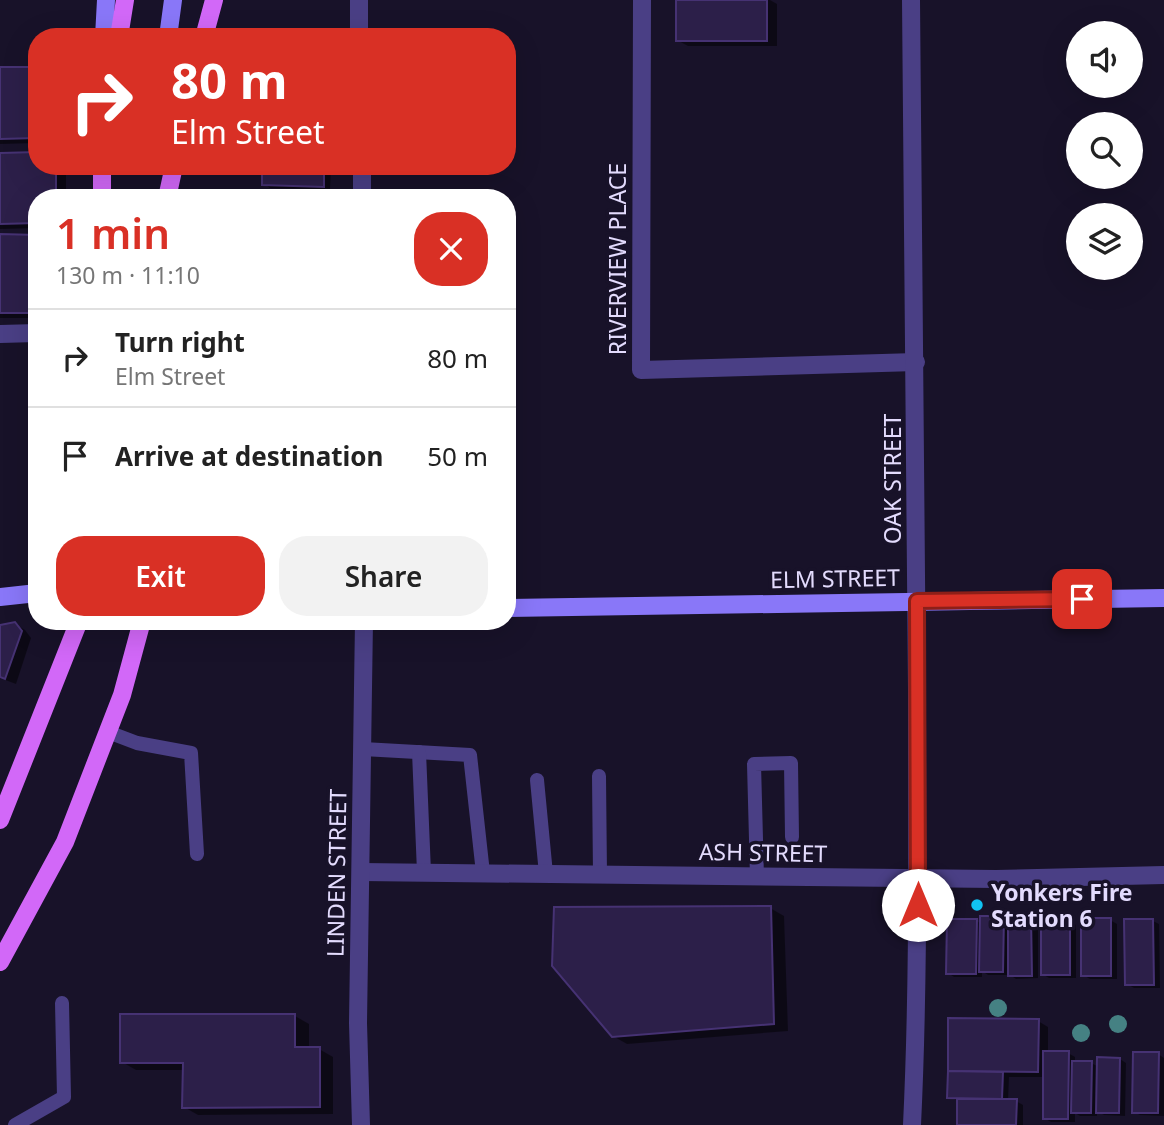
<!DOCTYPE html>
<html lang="en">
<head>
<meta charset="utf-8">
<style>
	body { margin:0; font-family:"Noto Sans",sans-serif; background:#f2f2f2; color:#222; height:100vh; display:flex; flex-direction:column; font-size:26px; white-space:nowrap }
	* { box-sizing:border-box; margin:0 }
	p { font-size:23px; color:#767676 }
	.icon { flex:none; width:38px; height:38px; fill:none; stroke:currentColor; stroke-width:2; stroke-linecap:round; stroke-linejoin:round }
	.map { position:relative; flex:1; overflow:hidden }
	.drawer { position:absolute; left:28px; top:189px; width:488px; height:441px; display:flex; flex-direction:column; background:#fff; border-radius:28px; box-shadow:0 7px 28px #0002 }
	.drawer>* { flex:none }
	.guide { position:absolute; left:28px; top:28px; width:488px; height:147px; border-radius:28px; box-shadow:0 7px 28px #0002; background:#d93025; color:#fff; overflow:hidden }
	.controls { position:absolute; left:1066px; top:21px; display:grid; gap:14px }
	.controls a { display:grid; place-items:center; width:77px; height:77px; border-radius:50%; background:#fff; box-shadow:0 7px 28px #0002; font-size:35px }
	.pin { position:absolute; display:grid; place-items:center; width:60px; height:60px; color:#fff; margin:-30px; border-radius:14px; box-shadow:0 4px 10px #0006 }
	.me { position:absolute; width:77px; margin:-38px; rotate:0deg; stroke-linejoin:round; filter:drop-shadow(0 0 5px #0008) }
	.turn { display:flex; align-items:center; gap:24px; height:147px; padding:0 28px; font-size:32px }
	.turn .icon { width:91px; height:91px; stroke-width:2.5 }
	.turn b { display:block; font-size:49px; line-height:60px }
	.round { display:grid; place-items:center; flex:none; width:74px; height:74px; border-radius:28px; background:#f2f2f2 }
	.head { display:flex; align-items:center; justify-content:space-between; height:119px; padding:0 28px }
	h1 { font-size:42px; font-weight:600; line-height:52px; color:#d93025 }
	.button { display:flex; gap:14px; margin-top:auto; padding:14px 28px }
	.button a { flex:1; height:80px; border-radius:28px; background:#d93025; color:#fff; font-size:28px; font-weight:600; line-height:80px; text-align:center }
	.button a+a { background:#f2f2f2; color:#222 }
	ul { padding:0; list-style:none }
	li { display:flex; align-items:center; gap:21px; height:98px; padding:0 28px; border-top:2px solid #e0e0e0 }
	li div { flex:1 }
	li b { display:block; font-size:26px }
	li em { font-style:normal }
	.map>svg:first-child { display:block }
	.shadow { fill:#0007 }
	.building { fill:#2c1f49; stroke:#463273; stroke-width:2 }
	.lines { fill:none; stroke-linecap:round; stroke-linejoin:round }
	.lane { stroke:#4a3f85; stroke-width:14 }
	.street { stroke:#4a3f85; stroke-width:18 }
	.secondary { stroke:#8977f8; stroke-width:18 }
	.primary { stroke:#d268f8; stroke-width:18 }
	.tree { fill:#458183 }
	.route-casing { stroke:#8d1f18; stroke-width:18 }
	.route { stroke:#d93025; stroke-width:12 }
	.poi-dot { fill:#11c3f3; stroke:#181229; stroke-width:2.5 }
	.labels { text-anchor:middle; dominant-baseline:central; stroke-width:7; stroke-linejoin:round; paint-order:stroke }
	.street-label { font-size:23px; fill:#e3dbfd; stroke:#181229 }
	.poi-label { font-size:23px; font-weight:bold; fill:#e3dbfd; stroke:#181229; text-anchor:start }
</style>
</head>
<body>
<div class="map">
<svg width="1164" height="1125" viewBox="0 0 1164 1125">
	<rect width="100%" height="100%" fill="#181229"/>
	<!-- shadow -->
	<g class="shadow">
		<polygon points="678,0 770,0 777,4 777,46 688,46 677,40"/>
		<polygon points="0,69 37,69 37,143 0,144"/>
		<polygon points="0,154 37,166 66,166 66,198 37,198 37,228 0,229"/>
		<polygon points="264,166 331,166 330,189 270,188 264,184"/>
		<rect x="0" y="236" width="37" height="82"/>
		<polygon points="15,624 25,630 31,638 16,684 0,678 0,626"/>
		<polygon points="770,908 784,916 788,1031 627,1044 613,1036"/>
		<polygon points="1004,918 1009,921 1031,918 1038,922 1038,978 1016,979 1010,975 988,975 982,971 982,977 954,977 948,973 976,921 982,924"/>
		<polygon points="1110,920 1117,924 1117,979 1090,979 1083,975"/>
		<polygon points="1070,921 1076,925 1076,978 1049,978 1042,974"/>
		<polygon points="1153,921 1159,924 1160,988 1134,988 1127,984"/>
		<polygon points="295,1016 309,1024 309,1049 319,1049 333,1057 333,1114 198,1115 184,1107 184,1070 136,1070 122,1062"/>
		<polygon points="950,1020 1038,1021 1048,1027 1048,1053 1068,1053 1075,1057 1075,1062 1091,1063 1099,1067 1120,1059 1126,1063 1125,1116 1104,1115 1097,1111 1097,1116 1080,1116 1075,1113 1075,1122 1051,1122 1044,1118 1045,1077 1009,1077 1008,1101 1016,1101 1023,1105 1023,1125 959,1125 959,1101 949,1097"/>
		<polygon points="1158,1054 1164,1058 1164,1116 1140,1115 1134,1112"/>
	</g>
	<!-- building -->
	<g class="building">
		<rect x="676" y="0" width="91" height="41"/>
		<polygon points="0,67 37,67 37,138 0,139"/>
		<polygon points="37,152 37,166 56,166 56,198 37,198 37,223 0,224 0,153"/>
		<polygon points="262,166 324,166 324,187 262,185"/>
		<polygon points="0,234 37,235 37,313 0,313"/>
		<polygon points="15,622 22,631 5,679 0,677 0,625"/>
		<polygon points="771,906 774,1024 612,1037 552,966 554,907"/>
		<polygon points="980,916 1004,916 1003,972 979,972"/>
		<polygon points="1008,916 1031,916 1032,976 1008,976"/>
		<rect x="1081" y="918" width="30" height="58"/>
		<polygon points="947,919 977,919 976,974 946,974"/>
		<rect x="1041" y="919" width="29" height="56"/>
		<polygon points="1124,919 1153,919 1154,985 1125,985"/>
		<polygon points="120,1014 295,1014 295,1047 320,1047 320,1107 182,1108 183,1063 120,1063"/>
		<polygon points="948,1018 1039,1019 1038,1072 948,1071"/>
		<polygon points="1043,1051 1069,1051 1068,1119 1043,1119"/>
		<polygon points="1133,1052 1159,1052 1158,1113 1132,1113"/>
		<polygon points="1097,1057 1120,1058 1119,1113 1096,1113"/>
		<polygon points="1072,1061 1092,1061 1091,1113 1071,1113"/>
		<polygon points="948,1071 1003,1072 1002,1099 947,1098"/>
		<polygon points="957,1099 1017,1099 1016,1125 957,1125"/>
	</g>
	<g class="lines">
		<!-- lane -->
		<g class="lane">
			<polyline points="108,732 137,743 191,753 197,854"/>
			<polyline points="363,749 470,755 483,873"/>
			<polyline points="419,752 424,872"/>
			<polyline points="599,776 600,875"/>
			<polyline points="537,780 546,874"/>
			<polyline points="757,877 754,764 791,763 792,837"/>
			<polyline points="15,1125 64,1097 62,1003"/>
		</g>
		<!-- street -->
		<g class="street">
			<polyline points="359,0 359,37"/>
			<polyline points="642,0 641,370 916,362"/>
			<path d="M911,0C914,230 917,460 917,690C917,835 919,980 912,1125"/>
			<polyline points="362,166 362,198"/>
			<polyline points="0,334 37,333"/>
			<polyline points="361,872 996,879 1164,875"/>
			<polyline points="361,1125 358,1023 364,621"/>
		</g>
		<!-- secondary -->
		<g class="secondary">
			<polyline points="104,37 106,0"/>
			<polyline points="168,37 173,0"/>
			<polyline points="0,597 37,593"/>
			<polyline points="508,608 1164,598"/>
		</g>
		<!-- primary -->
		<g class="primary">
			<polyline points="119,37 125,0"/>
			<polyline points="204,37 214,0"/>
			<polyline points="102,166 102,198"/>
			<polyline points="167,198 174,166"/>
			<polyline points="0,820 79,621"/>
			<polyline points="0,962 65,842 122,695 142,621"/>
		</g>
	</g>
	<!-- trees -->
	<g class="tree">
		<circle cx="998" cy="1008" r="9"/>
		<circle cx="1118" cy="1024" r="9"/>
		<circle cx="1081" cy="1033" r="9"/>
	</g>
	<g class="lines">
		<defs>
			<polyline id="route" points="918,905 917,601 1082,599"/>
		</defs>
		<!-- route casing -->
		<use href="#route" class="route-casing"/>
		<!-- route -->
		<use href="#route" class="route"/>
	</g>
	<!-- markers -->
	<circle class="poi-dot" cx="977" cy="905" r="7"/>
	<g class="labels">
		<!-- street labels -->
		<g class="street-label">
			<text transform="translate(617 259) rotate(-90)">RIVERVIEW PLACE</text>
			<text transform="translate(892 479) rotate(-90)">OAK STREET</text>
			<text transform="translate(835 578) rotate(-1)">ELM STREET</text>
			<text transform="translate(763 852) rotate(1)">ASH STREET</text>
			<text transform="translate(336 873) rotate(-89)">LINDEN STREET</text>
		</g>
		<!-- poi labels -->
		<g class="poi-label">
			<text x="991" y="892">Yonkers Fire<tspan x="991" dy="26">Station 6</tspan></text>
		</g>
	</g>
</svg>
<div class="controls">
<a><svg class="icon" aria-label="sound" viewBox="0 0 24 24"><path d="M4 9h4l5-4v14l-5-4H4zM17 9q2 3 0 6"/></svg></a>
<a><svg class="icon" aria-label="search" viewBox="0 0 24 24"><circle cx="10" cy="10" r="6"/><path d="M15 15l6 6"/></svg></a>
<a><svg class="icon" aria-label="layers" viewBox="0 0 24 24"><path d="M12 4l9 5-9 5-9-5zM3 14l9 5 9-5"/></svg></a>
</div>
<div class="pin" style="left:1082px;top:599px;background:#d93025"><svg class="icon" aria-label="arrive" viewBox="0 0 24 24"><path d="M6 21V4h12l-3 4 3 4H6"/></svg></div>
<svg class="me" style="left:918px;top:905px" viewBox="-20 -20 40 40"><circle r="19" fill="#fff"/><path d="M0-13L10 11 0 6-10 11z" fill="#d93025"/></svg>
<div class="guide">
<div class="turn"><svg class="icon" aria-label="right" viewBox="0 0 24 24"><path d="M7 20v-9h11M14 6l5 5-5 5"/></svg><div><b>80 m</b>Elm Street</div></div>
</div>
<section class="drawer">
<div class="head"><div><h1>1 min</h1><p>130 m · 11:10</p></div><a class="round" style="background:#d93025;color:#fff"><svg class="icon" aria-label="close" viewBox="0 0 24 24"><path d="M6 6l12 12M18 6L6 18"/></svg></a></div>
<ul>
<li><svg class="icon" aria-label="right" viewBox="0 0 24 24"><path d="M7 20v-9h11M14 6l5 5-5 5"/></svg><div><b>Turn right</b><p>Elm Street</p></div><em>80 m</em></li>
<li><svg class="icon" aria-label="arrive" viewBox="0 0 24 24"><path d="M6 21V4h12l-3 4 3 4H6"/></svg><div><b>Arrive at destination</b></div><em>50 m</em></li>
</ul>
<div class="button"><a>Exit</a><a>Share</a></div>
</section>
</div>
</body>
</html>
